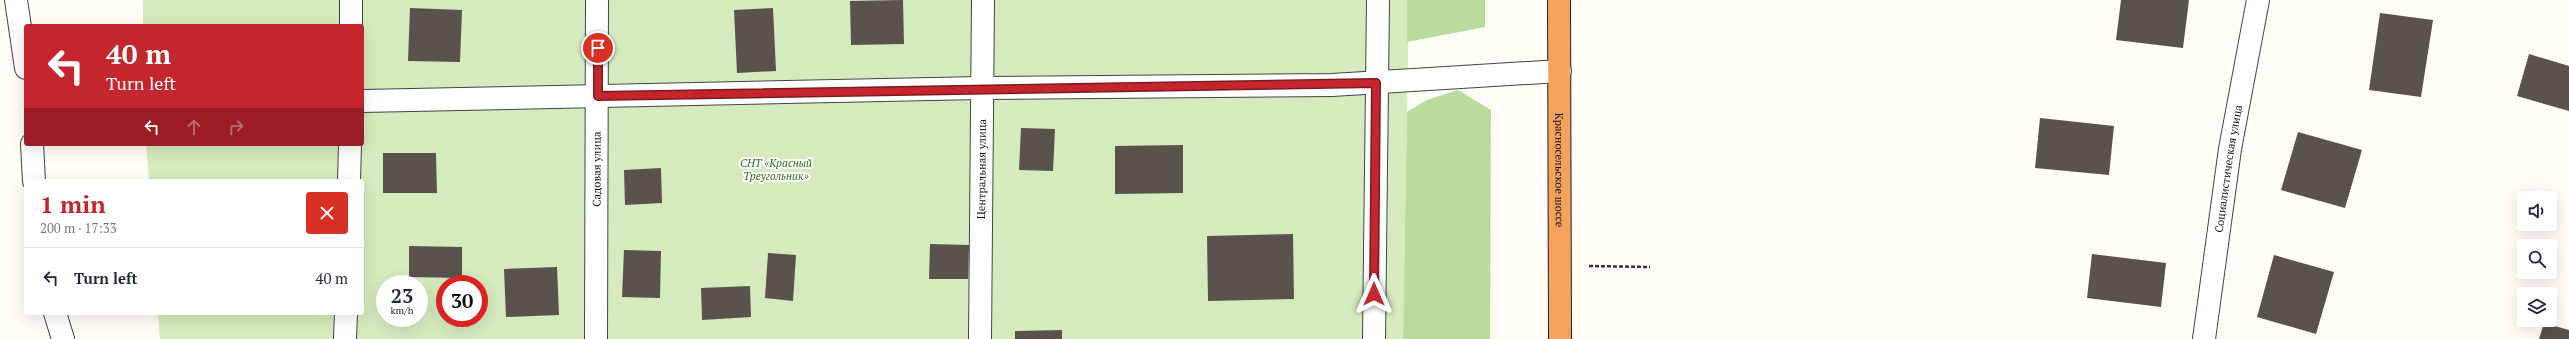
<!DOCTYPE html>
<html lang="en">
<head>
<meta charset="utf-8">
<style>
	body { margin:0; font-family:"PT Serif",serif; background:#f2f2f3; color:#1f2937; height:100vh; display:flex; flex-direction:column; font-size:15px; white-space:nowrap }
	* { box-sizing:border-box; margin:0 }
	p { font-size:13px; color:#747a83 }
	.icon { flex:none; width:22px; height:22px; fill:none; stroke:currentColor; stroke-width:2; stroke-linecap:round; stroke-linejoin:round }
	.map { position:relative; flex:1; overflow:hidden }
	.sheet { position:absolute; left:24px; top:179px; width:340px; height:136px; display:flex; flex-direction:column; background:#fff; border-radius:4px; box-shadow:0 4px 16px #0002 }
	.sheet>* { flex:none }
	.banner { position:absolute; left:24px; top:24px; width:340px; height:122px; border-radius:4px; box-shadow:0 4px 16px #0002; background:#c4262e; color:#fff; overflow:hidden }
	.controls { position:absolute; left:2517px; top:191px; display:grid; gap:8px }
	.controls a { display:grid; place-items:center; width:40px; height:40px; border-radius:4px; background:#fff; box-shadow:0 4px 16px #0002; font-size:20px }
	.speed { position:absolute; left:376px; top:275px; display:flex; gap:8px; font-size:20px; font-weight:700; text-align:center }
	.speed>* { display:grid; place-content:center; width:52px; height:52px; border-radius:50%; background:#fff; box-shadow:0 4px 16px #0002; line-height:1 }
	.speed small { font-size:10px; font-weight:400 }
	.speed .limit { border:6px solid #d22; background:#fff; color:#111 }
	.pin { position:absolute; display:grid; place-items:center; width:34px; height:34px; color:#fff; margin:-17px; border:2px solid #fff; border-radius:50%; box-shadow:0 1px 4px #0007 }
	.me { position:absolute; width:44px; margin:-22px; rotate:0deg; stroke-linejoin:round; filter:drop-shadow(0 0 3px #0008) }
	.turn { display:flex; align-items:center; gap:14px; height:84px; padding:0 16px; font-size:18px }
	.turn .icon { width:52px; height:52px; stroke-width:2.5 }
	.turn b { display:block; font-size:28px; line-height:34px }
	.lanes { display:flex; align-items:center; height:38px; padding:0 16px; background:#0003; justify-content:center; gap:20px; direction:ltr }
	.lanes .off { opacity:.35 }
	.round { display:grid; place-items:center; flex:none; width:42px; height:42px; border-radius:4px; background:#f2f2f3 }
	.overview { display:flex; align-items:center; justify-content:space-between; height:68px; padding:0 16px }
	h1 { font-size:24px; font-weight:600; line-height:30px; color:#c4262e }
	ul { padding:0; list-style:none }
	li { display:flex; align-items:center; gap:12px; height:60px; padding:0 16px; border-top:1px solid #e0e1e3 }
	li div { flex:1 }
	li b { display:block; font-size:15px }
	li em { font-style:normal }
	.map>svg:first-child { display:block }
	.green { fill:#d5ebbd; fill-rule:evenodd }
	.forest { fill:#b9dc9c }
	.building { fill:#5a524d }
	.lines { fill:none; stroke-linecap:round; stroke-linejoin:round }
	.minor-casing { stroke:#444; stroke-width:24 }
	.highway-casing { stroke:#222; stroke-width:24 }
	.path { stroke:#333; stroke-width:2.5; stroke-dasharray:4 2; stroke-linecap:butt }
	.minor { stroke:#fff; stroke-width:22 }
	.highway { stroke:#f5a25d; stroke-width:22 }
	.route-casing { stroke:#7f191e; stroke-width:10 }
	.route { stroke:#c4262e; stroke-width:7 }
	.labels { text-anchor:middle; dominant-baseline:central; stroke-width:4; stroke-linejoin:round; paint-order:stroke }
	.park-label { font-size:11px; font-style:italic; fill:#2f6b1f; stroke:#fff }
	.street-label { font-size:11px; fill:#111; stroke:#fff }
</style>
</head>
<body>
<div class="map">
<svg width="2569" height="339" viewBox="0 0 2569 339">
	<rect width="100%" height="100%" fill="#fffdf5"/>
	<!-- green -->
	<path class="green" d="M143,0H1409L1403,339H160L158,313H362V181H149L146,144H362V26H143ZM385,284H419V318H385ZM445,284H479V318H445Z"/>
	<!-- forest -->
	<g class="forest">
		<polygon points="1407,0 1485,0 1485,27 1407,42"/>
		<polygon points="1458,90 1491,110 1490,339 1403,339 1407,112 1427,100"/>
	</g>
	<!-- building -->
	<g class="building">
		<polygon points="903,0 904,44 851,45 850,1"/>
		<polygon points="2121,0 2189,0 2183,48 2116,40"/>
		<polygon points="410,8 462,10 460,62 408,61"/>
		<polygon points="773,8 776,71 737,73 734,10"/>
		<polygon points="2380,13 2433,20 2421,97 2369,90"/>
		<polygon points="2529,54 2569,66 2569,111 2517,96"/>
		<polygon points="2040,118 2114,126 2109,175 2035,168"/>
		<polygon points="1021,128 1055,129 1053,171 1019,170"/>
		<polygon points="2298,132 2362,150 2345,208 2281,190"/>
		<polygon points="1183,145 1183,193 1115,194 1115,146"/>
		<polygon points="383,153 436,153 437,193 383,193"/>
		<polygon points="661,168 662,203 625,205 624,170"/>
		<polygon points="1293,234 1294,299 1208,301 1207,236"/>
		<polygon points="930,244 969,245 968,279 929,279"/>
		<polygon points="409,246 462,247 462,278 409,277"/>
		<polygon points="624,250 661,251 660,298 622,297"/>
		<polygon points="768,253 796,255 793,301 765,298"/>
		<polygon points="2092,254 2166,263 2161,307 2087,298"/>
		<polygon points="2274,255 2334,272 2316,334 2257,317"/>
		<polygon points="557,267 559,315 506,317 504,269"/>
		<polygon points="750,286 751,317 702,320 701,288"/>
		<polygon points="2544,323 2569,330 2569,339 2539,339"/>
		<polygon points="1062,330 1062,339 1015,339 1015,331"/>
	</g>
	<g class="lines">
		<defs>
			<g id="minor">
				<polyline points="16,0 26,68"/>
				<polyline points="351,26 351,0"/>
				<polyline points="362,101 980,88 1332,85 1560,71"/>
				<polyline points="32,144 34,181"/>
				<polyline points="349,181 350,144"/>
				<polyline points="55,313 63,339"/>
				<polyline points="345,339 346,313"/>
				<path id="s1" d="M596,339L597,0"/>
				<path id="s2" d="M980,339L983,0"/>
				<polyline points="1374,339 1378,0"/>
				<path id="s3" d="M2204,339L2230,149L2258,0"/>
			</g>
			<g id="highway">
				<path id="s4" d="M1559,0L1560,339"/>
			</g>
		</defs>
		<!-- minor casing -->
		<use href="#minor" class="minor-casing"/>
		<!-- highway casing -->
		<use href="#highway" class="highway-casing"/>
		<!-- path -->
		<polyline class="path" points="1589,266 1650,267"/>
		<!-- minor -->
		<use href="#minor" class="minor"/>
		<!-- highway -->
		<use href="#highway" class="highway"/>
	</g>
	<g class="lines">
		<defs>
			<polyline id="route" points="598,48 598,96 1376,83 1374,294"/>
		</defs>
		<!-- route casing -->
		<use href="#route" class="route-casing"/>
		<!-- route -->
		<use href="#route" class="route"/>
	</g>
	<g class="labels">
		<!-- park labels -->
		<g class="park-label">
			<text x="776" y="163">СНТ «Красный<tspan x="776" dy="13">Треугольник»</tspan></text>
		</g>
		<!-- street labels -->
		<g class="street-label">
			<text stroke="none"><textPath href="#s2" startOffset="170">Центральная улица</textPath></text>
			<text stroke="none"><textPath href="#s4" startOffset="170">Красносельское шоссе</textPath></text>
			<text stroke="none"><textPath href="#s3" startOffset="172">Социалистическая улица</textPath></text>
			<text stroke="none"><textPath href="#s1" startOffset="170">Садовая улица</textPath></text>
		</g>
	</g>
</svg>
<div class="controls">
<a><svg class="icon" aria-label="sound" viewBox="0 0 24 24"><path d="M4 9h4l5-4v14l-5-4H4zM17 9q2 3 0 6"/></svg></a>
<a><svg class="icon" aria-label="search" viewBox="0 0 24 24"><circle cx="10" cy="10" r="6"/><path d="M15 15l6 6"/></svg></a>
<a><svg class="icon" aria-label="layers" viewBox="0 0 24 24"><path d="M12 4l9 5-9 5-9-5zM3 14l9 5 9-5"/></svg></a>
</div>
<div class="speed"><div>23<small>km/h</small></div><div class="limit">30</div></div>
<div class="pin" style="left:598px;top:48px;background:#d93025"><svg class="icon" aria-label="arrive" viewBox="0 0 24 24"><path d="M6 21V4h12l-3 4 3 4H6"/></svg></div>
<svg class="me" style="left:1374px;top:294px" viewBox="-20 -20 40 40"><path d="M0-17L14 15 0 8-14 15z" fill="#c4262e" stroke="#fff" stroke-width="4"/></svg>
<div class="banner">
<div class="turn"><svg class="icon" aria-label="left" viewBox="0 0 24 24"><path d="M17 20v-9H6M10 6l-5 5 5 5"/></svg><div><b>40 m</b>Turn left</div></div>
<div class="lanes"><svg class="icon" aria-label="left" viewBox="0 0 24 24"><path d="M17 20v-9H6M10 6l-5 5 5 5"/></svg><svg class="icon off" aria-label="ahead" viewBox="0 0 24 24"><path d="M12 20V5M6 11l6-6 6 6"/></svg><svg class="icon off" aria-label="right" viewBox="0 0 24 24"><path d="M7 20v-9h11M14 6l5 5-5 5"/></svg></div>
</div>
<section class="sheet">
<div class="overview"><div><h1>1 min</h1><p>200 m · 17:33</p></div><a class="round" style="background:#d93025;color:#fff"><svg class="icon" aria-label="close" viewBox="0 0 24 24"><path d="M6 6l12 12M18 6L6 18"/></svg></a></div>
<ul>
<li><svg class="icon" aria-label="left" viewBox="0 0 24 24"><path d="M17 20v-9H6M10 6l-5 5 5 5"/></svg><div><b>Turn left</b></div><em>40 m</em></li>
</ul>
</section>
</div>
</body>
</html>
